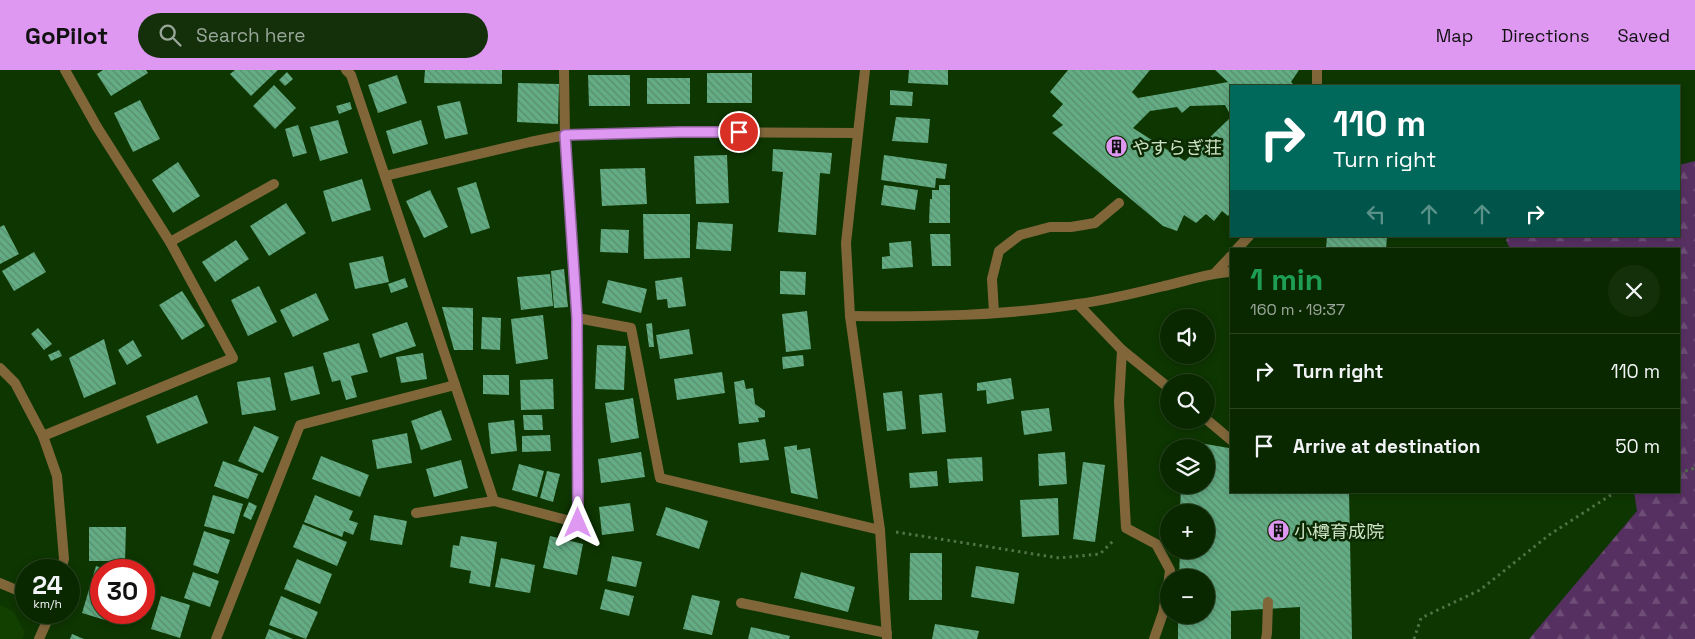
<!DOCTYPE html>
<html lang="en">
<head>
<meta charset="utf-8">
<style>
	body { margin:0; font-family:"Space Grotesk","Noto Sans JP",sans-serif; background:#13300a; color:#f1f3f6; height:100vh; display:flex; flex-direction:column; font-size:19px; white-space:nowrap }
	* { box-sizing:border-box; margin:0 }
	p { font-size:16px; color:#99a699 }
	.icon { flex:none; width:28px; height:28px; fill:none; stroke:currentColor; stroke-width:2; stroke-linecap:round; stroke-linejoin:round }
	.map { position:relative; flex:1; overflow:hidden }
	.side { position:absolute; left:1230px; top:178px; width:450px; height:245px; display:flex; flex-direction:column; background:#0a2800; border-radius:0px; box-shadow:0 2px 8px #0003,0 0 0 1px #2a4422 }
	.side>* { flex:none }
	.top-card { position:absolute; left:1230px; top:15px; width:450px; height:152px; border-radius:0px; box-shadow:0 2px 8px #0003,0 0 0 1px #2a4422; background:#00695c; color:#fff; overflow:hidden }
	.buttons { position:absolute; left:1160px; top:239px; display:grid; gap:10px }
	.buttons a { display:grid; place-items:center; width:55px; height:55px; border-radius:50%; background:#0a2800; box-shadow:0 2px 8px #0003,0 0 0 1px #2a4422; font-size:25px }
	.speed { position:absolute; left:15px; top:489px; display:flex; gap:10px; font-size:25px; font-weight:700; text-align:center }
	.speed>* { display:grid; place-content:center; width:65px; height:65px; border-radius:50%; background:#0a2800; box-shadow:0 2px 8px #0003,0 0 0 1px #2a4422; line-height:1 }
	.speed small { font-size:12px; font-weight:400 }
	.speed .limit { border:8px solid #d22; background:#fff; color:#111 }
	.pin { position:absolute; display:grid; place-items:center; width:42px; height:42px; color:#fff; margin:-21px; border:2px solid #fff; border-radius:50%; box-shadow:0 1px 5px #0007 }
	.me { position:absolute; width:55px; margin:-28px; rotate:0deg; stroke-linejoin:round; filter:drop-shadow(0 0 4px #0008) }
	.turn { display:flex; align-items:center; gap:18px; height:105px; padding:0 20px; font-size:22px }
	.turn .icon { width:65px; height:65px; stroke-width:2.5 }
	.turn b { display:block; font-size:35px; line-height:42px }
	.lanes { display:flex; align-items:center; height:48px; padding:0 20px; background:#0003; justify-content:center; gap:25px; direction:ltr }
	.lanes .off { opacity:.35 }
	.round { display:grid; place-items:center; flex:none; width:52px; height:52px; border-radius:26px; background:#13300a }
	.headline { display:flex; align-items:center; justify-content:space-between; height:85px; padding:0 20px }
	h1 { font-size:30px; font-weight:600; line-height:38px; color:#1e9e55 }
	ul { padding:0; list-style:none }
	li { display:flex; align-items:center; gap:15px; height:75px; padding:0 20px; border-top:1px solid #2a4422 }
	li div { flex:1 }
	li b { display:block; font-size:19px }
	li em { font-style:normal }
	header { display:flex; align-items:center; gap:30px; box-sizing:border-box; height:70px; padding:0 25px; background:#de98f2; color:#111 }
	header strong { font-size:24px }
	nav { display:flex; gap:28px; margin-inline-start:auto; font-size:18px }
	.search { width:350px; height:45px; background:#13300a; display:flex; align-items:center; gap:12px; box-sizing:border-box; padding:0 18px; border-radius:28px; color:#99a699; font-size:19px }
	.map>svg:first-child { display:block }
	.built { fill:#124000 }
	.forest { fill:url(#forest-firs) }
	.building { fill:url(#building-back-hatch) }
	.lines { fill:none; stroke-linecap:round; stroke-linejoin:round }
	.path { stroke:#507245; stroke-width:3; stroke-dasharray:2.5 4; stroke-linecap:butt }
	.service { stroke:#81663a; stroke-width:10 }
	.minor { stroke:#81663a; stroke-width:10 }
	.tertiary { stroke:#81663a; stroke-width:10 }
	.route-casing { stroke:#90639d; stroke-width:12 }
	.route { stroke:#de98f2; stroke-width:9 }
	.labels { text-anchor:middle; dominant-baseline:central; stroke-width:5; stroke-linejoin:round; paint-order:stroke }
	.poi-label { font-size:18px; fill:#cce3c6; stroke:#0c2a02; text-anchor:start }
</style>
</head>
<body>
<header>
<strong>GoPilot</strong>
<div class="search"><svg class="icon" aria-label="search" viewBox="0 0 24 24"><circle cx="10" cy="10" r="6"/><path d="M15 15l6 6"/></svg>Search here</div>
<nav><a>Map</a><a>Directions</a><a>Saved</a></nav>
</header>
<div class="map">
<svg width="1695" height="569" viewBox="0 0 1695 569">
	<defs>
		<pattern id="forest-firs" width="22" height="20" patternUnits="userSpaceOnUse" patternTransform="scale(1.25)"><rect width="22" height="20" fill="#573062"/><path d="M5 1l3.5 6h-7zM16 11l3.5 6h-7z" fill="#6e4e77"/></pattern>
		<pattern id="building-back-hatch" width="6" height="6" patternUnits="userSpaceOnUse" patternTransform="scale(1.25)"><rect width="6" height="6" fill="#63ac84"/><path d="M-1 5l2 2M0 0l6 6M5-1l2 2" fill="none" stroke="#588d6e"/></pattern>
	</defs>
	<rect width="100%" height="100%" fill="#0e3600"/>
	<!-- built -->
	<polygon class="built" points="0,535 14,542 25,563 22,569 0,569"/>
	<!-- forest -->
	<polygon class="forest" points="1695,91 1695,569 1529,569 1637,441 1634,421 1679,421 1679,179 1510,179 1506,170 1509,166 1679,166 1679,95"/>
	<!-- building -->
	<g class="building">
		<polygon points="103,0 146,0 148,3 111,26 97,4"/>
		<polygon points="235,0 278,0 251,26 230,4"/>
		<polygon points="425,0 502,0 502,14 424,13"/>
		<polygon points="909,0 948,0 948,15 908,13"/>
		<polygon points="1068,0 1150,0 1132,22 1138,28 1228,12 1215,0 1299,0 1291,12 1295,16 1231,16 1231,46 1225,35 1190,36 1182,43 1177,37 1150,41 1133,58 1185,91 1231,47 1231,142 1228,146 1222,141 1214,151 1206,144 1196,153 1184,145 1177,161 1163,156 1052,63 1063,55 1052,46 1063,34 1050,22"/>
		<polygon points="287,2 293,9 285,16 279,10"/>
		<rect x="707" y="3" width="45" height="30"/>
		<polygon points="397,5 407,33 378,43 368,15"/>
		<polygon points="588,5 630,5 630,36 589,36"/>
		<rect x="647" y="8" width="43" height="26"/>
		<polygon points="518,13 559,14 558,54 517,52"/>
		<polygon points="274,15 296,38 275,59 253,36"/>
		<polygon points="890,20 913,22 912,36 890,35"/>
		<polygon points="140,30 160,69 133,82 114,43"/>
		<polygon points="460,31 468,64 445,69 437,36"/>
		<polygon points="350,32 352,39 339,44 336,36"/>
		<polygon points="896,47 930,49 928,73 892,71"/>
		<polygon points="338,50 348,83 320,91 310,57"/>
		<polygon points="421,50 428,74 393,84 386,61"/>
		<polygon points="298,55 307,83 293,87 285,59"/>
		<polygon points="773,79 832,83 830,104 820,103 816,165 778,162 783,102 772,101"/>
		<polygon points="727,85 729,133 696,134 694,86"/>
		<polygon points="884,85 947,94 945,109 936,108 935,118 881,110"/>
		<polygon points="178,92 200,126 173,143 152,110"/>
		<polygon points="645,98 647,134 602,136 600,99"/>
		<polygon points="362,109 371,140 332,152 323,121"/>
		<polygon points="476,112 490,158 471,164 457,118"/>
		<polygon points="884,115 918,120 915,140 881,135"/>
		<polygon points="939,115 950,115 950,153 929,153 930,129 932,129 932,120 939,120"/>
		<polygon points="430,120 448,157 424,168 406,131"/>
		<polygon points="286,133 306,163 269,186 250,156"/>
		<polygon points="643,144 690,144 690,188 644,189"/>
		<polygon points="698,152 733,154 731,181 696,179"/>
		<polygon points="4,155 19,184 0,194 0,157"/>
		<polygon points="601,159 629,160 628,183 600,182"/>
		<polygon points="930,164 950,164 951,196 932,196"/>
		<polygon points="1327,166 1387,166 1386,179 1326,179"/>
		<polygon points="236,170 249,189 215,212 202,192"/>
		<polygon points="911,171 913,197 882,199 882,187 890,186 889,173"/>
		<polygon points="34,182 46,202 14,221 2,201"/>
		<polygon points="383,186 389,212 355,219 349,193"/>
		<polygon points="564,199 568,237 554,238 551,201"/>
		<polygon points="780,201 806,202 805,225 780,224"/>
		<polygon points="550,204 553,236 521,240 517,207"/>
		<polygon points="682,207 686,236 668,238 667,229 657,230 655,211"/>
		<polygon points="405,208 408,217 391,223 388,214"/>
		<polygon points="608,210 647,219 641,243 602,233"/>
		<polygon points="259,216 277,252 248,266 231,230"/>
		<polygon points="182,221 205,256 182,270 159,235"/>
		<polygon points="316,223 329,250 293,267 280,240"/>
		<polygon points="442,237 473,238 473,280 454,280"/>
		<polygon points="807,241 811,279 786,282 782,244"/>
		<polygon points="543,245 548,289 516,294 511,249"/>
		<polygon points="482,247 501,248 500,280 481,279"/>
		<polygon points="407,252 416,276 380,288 372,264"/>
		<polygon points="652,253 654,277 649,277 646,254"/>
		<polygon points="38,258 52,274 44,280 31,264"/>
		<polygon points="689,259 693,284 660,289 656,265"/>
		<polygon points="104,269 116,314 84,328 69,288"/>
		<polygon points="133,270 142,286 127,295 118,280"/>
		<polygon points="359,273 368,302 351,306 357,327 346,330 340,310 332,312 323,283"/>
		<polygon points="597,275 626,276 624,320 595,319"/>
		<polygon points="59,280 62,286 51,291 48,285"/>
		<polygon points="423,283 427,309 401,313 396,287"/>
		<polygon points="803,285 804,296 783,299 782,287"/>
		<polygon points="313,296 320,324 291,331 284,303"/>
		<polygon points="722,302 725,323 677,330 674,309"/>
		<polygon points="483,305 509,305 509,325 483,324"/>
		<polygon points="270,307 276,340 242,345 237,312"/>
		<polygon points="1011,308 1014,329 987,334 986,320 977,321 977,313"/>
		<polygon points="553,309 554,339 521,340 520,310"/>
		<polygon points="744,310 746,319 753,318 755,334 765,341 765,347 758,348 759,352 739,354 734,312"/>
		<polygon points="902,321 906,359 887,361 883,323"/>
		<polygon points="942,323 946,362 922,364 919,325"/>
		<polygon points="197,325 208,353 157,374 146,346"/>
		<polygon points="633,328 639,368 611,373 605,333"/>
		<polygon points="1049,338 1052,361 1024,365 1021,341"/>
		<polygon points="441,340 452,370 421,380 411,351"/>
		<polygon points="523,345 542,345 543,360 524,360"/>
		<polygon points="514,350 517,381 491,384 488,353"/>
		<polygon points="254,356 279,367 263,403 238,391"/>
		<polygon points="407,363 412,393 377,399 372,370"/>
		<polygon points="550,365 551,381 522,382 522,366"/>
		<polygon points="765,369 769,390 740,393 738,373"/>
		<polygon points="1182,370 1229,378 1231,421 1349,421 1352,569 1300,569 1300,537 1231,541 1231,569 1178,569 1178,545 1206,545 1206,508 1179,508 1180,480 1206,480 1206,442 1180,442 1181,415 1206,415 1206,378 1182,378"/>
		<polygon points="797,375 797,380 810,378 818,429 791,423 784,377"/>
		<polygon points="641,382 645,407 601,413 598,389"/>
		<polygon points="1065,382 1067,414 1039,416 1038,384"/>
		<polygon points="321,386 369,405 360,427 312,409"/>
		<polygon points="982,387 983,411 949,413 947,389"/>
		<polygon points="461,390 468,418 434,427 426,399"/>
		<polygon points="223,391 258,404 248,429 214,416"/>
		<polygon points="1083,392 1105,395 1095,472 1073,469"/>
		<polygon points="519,394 544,401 537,427 512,420"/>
		<polygon points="547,401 560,404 553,432 540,428"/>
		<polygon points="937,401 938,416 910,418 909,403"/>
		<polygon points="213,425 243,434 234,464 204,456"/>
		<polygon points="315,425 353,441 349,450 358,453 353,465 344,461 342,467 304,452"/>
		<polygon points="1058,428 1059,465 1022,467 1020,430"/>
		<polygon points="249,432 257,436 251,450 243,446"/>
		<polygon points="630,433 634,461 602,465 599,437"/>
		<polygon points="666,437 708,451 699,479 656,465"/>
		<polygon points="374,445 407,451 402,475 370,470"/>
		<polygon points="303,454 347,472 337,496 293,477"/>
		<polygon points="89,457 126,457 125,491 89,491"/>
		<polygon points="204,461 230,470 218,504 193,495"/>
		<polygon points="461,466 497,472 490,517 469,513 471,501 450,497 453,475 459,476"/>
		<polygon points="550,466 583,474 577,505 543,498"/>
		<polygon points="910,483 942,483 942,530 909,530"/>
		<polygon points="612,486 642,492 636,517 607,511"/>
		<polygon points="501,488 535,495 530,523 495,517"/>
		<polygon points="297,489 332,504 320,534 284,519"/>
		<polygon points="96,496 108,500 101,500 101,542 122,542 118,554 82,543"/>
		<polygon points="976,496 1019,503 1014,534 971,527"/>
		<polygon points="193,502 219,511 210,537 184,528"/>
		<polygon points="801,502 855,517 848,542 794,528"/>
		<polygon points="605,519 634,526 629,546 600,539"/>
		<polygon points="692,525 720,531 712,565 683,559"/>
		<polygon points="161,526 190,535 180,568 151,559"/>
		<polygon points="281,526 318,542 306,569 269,555"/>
		<polygon points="935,554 979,561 977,569 932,569"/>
		<polygon points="751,557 790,566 789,569 748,569"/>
		<polygon points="269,559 293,569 265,569"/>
		<polygon points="72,564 84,569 70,569"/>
	</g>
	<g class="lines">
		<!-- path -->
		<g class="path">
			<polyline points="1679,403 1695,398"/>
			<polyline points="896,462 1059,488 1100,484 1114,470"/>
			<polyline points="1414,569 1421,548 1480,520 1549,465 1617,421"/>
		</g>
		<!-- service -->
		<g class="service">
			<polyline points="1317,16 1317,0"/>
			<polyline points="1237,179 1249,166"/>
			<polyline points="1216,202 1231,186"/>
			<polyline points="1078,234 1122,280 1169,318"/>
			<polyline points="994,243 992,209 999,181 1020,165 1050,157 1071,157 1095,153 1119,133"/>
			<path d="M850,246C926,247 1003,246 1078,234C1107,230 1136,223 1164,216C1187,211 1208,203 1231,202"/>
			<polyline points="1122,280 1119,332 1126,458 1156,474 1170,500 1169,508"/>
			<polyline points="1206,349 1231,370"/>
			<polyline points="1154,569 1163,543 1169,509"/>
			<polyline points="1266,569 1267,563 1268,532"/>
		</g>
		<!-- minor -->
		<g class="minor">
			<polyline points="346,0 351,5 494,431 578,453 577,248 565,65 564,0"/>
			<polyline points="385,106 530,72 565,65 680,62 857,63"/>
			<polyline points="170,172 274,114"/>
			<polyline points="577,248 631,258 660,408 880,460"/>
			<polyline points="0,298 15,313 43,366 57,406 64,489 61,500"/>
			<polyline points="43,366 233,288 170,172 97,57 65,0"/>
			<polyline points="416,443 494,431"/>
			<polyline points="0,513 26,524"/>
			<polyline points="741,533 887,563"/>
			<polyline points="39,569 51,542"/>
			<polyline points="216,569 300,355 455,315"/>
		</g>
		<!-- tertiary -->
		<polyline class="tertiary" points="865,0 846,173 850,246 880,460 887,569"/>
	</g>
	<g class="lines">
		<defs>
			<polyline id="route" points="578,453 577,248 565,65 680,62 739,62"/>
		</defs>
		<!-- route casing -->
		<use href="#route" class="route-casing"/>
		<!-- route -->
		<use href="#route" class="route"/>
	</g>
	<!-- icons -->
	<defs>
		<symbol id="building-disc" viewBox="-11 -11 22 22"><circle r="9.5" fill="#de98f2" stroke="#0c2a02"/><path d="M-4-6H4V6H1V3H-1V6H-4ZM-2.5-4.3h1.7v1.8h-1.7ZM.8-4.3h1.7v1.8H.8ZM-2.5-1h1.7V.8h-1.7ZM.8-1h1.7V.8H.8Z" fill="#111"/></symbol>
	</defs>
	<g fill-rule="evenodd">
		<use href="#building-disc" x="1104" y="64" width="25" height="25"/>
		<use href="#building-disc" x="1266" y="448" width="25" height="25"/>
	</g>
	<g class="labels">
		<!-- poi labels -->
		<g class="poi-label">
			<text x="1132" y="77">やすらぎ荘</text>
			<text x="1294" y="461">小樽育成院</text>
		</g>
	</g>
</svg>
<div class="buttons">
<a><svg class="icon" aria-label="sound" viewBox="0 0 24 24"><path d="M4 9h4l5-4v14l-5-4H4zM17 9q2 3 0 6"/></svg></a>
<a><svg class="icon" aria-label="search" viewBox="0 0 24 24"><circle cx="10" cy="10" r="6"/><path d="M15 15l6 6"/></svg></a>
<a><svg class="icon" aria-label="layers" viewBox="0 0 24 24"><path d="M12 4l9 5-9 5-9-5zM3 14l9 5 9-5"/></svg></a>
<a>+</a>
<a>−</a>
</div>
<div class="speed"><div>24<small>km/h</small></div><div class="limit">30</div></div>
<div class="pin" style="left:739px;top:62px;background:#d93025"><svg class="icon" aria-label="arrive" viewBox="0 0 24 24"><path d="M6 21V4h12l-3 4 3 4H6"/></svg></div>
<svg class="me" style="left:578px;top:453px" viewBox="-20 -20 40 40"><path d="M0-17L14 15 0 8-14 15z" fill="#de98f2" stroke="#fff" stroke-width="4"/></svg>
<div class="top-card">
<div class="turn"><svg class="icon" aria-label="right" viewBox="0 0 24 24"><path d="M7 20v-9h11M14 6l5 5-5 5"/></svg><div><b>110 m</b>Turn right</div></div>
<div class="lanes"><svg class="icon off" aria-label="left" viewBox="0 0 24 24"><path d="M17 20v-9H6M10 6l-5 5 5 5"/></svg><svg class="icon off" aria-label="ahead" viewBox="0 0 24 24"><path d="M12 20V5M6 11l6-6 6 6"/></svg><svg class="icon off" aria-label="ahead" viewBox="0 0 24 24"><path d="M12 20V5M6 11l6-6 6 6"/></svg><svg class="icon" aria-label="right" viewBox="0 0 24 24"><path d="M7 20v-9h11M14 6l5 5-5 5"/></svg></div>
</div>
<section class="side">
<div class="headline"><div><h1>1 min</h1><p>160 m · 19:37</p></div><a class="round"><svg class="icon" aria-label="close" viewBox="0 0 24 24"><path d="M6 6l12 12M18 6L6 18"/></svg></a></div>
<ul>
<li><svg class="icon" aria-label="right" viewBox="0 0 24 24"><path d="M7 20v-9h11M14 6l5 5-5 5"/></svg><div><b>Turn right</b></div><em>110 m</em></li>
<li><svg class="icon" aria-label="arrive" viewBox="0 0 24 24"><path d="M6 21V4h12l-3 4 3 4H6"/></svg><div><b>Arrive at destination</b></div><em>50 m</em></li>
</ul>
</section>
</div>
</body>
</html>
